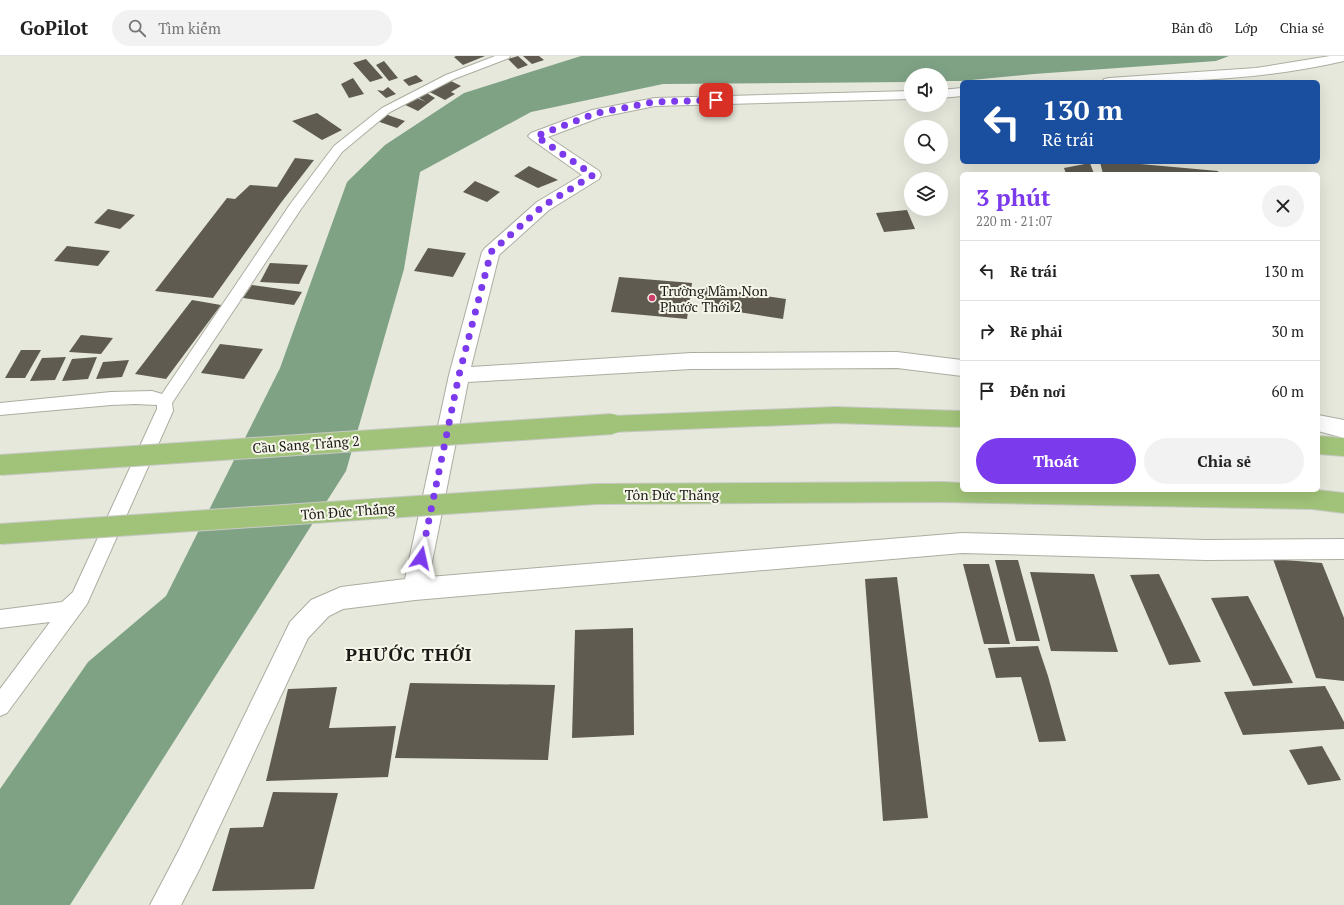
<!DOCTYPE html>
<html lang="vi">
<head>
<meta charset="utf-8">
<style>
	body { margin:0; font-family:"PT Serif",serif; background:#f2f2f2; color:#222; height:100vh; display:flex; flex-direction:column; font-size:15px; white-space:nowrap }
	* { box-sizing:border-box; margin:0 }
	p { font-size:13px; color:#767676 }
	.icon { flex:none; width:22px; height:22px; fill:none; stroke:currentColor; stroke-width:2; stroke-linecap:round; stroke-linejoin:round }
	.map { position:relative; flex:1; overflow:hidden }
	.drawer { position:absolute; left:960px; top:116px; width:360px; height:320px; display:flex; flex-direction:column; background:#fff; border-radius:6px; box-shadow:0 4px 16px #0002 }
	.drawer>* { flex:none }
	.banner { position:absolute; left:960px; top:24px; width:360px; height:84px; border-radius:6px; box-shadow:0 4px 16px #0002; background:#1a4fa0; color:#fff; overflow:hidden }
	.fabs { position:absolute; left:904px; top:12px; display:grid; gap:8px }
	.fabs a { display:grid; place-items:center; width:44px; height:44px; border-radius:50%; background:#fff; box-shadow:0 4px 16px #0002; font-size:20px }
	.pin { position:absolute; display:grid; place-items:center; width:34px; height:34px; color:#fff; margin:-17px; border-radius:8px; box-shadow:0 2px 6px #0006 }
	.me { position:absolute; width:44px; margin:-22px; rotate:11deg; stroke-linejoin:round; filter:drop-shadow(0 0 3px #0008) }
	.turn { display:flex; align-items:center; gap:14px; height:84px; padding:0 16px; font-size:18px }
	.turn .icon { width:52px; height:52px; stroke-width:2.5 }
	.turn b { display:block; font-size:28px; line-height:34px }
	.round { display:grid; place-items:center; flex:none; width:42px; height:42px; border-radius:21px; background:#f2f2f2 }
	.summary { display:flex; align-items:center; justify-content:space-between; height:68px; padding:0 16px }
	h1 { font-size:24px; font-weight:800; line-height:30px; color:#7c3aed }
	.primary-button { display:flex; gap:8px; margin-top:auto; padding:8px 16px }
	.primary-button a { flex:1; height:46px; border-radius:24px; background:#7c3aed; color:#fff; font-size:16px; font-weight:800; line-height:46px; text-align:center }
	.primary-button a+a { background:#f2f2f2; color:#222 }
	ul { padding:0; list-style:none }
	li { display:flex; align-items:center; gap:12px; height:60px; padding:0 16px; border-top:1px solid #e0e0e0 }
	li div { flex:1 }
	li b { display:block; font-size:15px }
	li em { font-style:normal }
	header { display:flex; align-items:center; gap:24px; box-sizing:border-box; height:56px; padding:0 20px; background:#fff; border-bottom:1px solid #e0e0e0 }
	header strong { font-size:19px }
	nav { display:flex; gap:22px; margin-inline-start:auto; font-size:14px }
	.search { width:280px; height:36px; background:#f2f2f2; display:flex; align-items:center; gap:10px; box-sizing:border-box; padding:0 14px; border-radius:22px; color:#767676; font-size:15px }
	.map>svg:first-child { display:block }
	.water { fill:#7fa285 }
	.building { fill:#5f5b51 }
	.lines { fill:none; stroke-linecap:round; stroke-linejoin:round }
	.lane-casing { stroke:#acada1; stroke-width:2 }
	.street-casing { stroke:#acada1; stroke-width:2 }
	.highway-casing { stroke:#c8c8c7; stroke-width:2 }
	.lane { fill:#fff; fill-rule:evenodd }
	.street { fill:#fff; fill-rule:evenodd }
	.highway { fill:#a1c379; fill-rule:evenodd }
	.highway-bridge-casing { stroke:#c8c8c7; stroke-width:22; stroke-linecap:butt }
	.highway-bridge { stroke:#a1c379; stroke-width:20 }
	.route { stroke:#7c3aed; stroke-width:7; stroke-dasharray:0 12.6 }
	.poi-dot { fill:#cc3e6a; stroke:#f5f5e9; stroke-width:1.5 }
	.labels { text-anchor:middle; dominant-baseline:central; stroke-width:4; stroke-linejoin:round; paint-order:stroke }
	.poi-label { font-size:14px; fill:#191915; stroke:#f5f5e9; text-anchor:start }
	.street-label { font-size:14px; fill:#191915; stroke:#f5f5e9 }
	.district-label { font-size:18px; font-weight:bold; letter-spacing:1px; fill:#191915; stroke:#f5f5e9 }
</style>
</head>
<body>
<header>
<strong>GoPilot</strong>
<div class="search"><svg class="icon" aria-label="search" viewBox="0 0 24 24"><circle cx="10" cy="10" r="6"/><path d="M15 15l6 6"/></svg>Tìm kiếm</div>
<nav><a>Bản đồ</a><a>Lớp</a><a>Chia sẻ</a></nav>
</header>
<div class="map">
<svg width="1344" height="849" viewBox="0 0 1344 849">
	<rect width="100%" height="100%" fill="#e7e8dc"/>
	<!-- water -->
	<polygon class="water" points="581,0 1229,0 1216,5 1034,18 961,25 941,25 941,19 911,19 911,26 663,28 531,56 420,116 404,213 346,415 70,849 0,849 0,733 88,606 166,540 280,312 347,126 385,89 464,37"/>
	<!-- building -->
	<g class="building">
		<polygon points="456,0 485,0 463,9 454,1"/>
		<polygon points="518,0 528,9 518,13 508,3"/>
		<polygon points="523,0 539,0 544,4 532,8"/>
		<polygon points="366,3 383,22 370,26 353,7"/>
		<polygon points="384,5 398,22 389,25 376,9"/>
		<polygon points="416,19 423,25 409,30 403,24"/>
		<polygon points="353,22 364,38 349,42 341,28"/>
		<polygon points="445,22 461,30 451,36 455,38 445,44 424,33"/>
		<polygon points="388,31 396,38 386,42 377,34 383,35"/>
		<polygon points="420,33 435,42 418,55 399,46 410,39 426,46 412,38"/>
		<polygon points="317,57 342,74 322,84 292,65"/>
		<polygon points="385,58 405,65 397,72 377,65"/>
		<polygon points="295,102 314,104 280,148 213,242 155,235 227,142 235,143 250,129 277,131"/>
		<polygon points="1100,106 1118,106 1218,115 1219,118 1103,118"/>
		<polygon points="1090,107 1094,118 1066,118 1064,112"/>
		<polygon points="529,110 558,124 538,132 514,120"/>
		<polygon points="475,125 500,136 487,146 463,136"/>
		<polygon points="108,153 135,159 120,173 94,167"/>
		<polygon points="907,154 915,173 884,176 876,157"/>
		<polygon points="67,190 110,195 98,210 54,205"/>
		<polygon points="428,192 466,197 453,221 414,215"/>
		<polygon points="270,207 308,209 299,228 260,226"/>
		<polygon points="619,221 692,227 687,263 611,256"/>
		<polygon points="252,229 302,236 294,249 243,242"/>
		<polygon points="706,231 786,243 783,263 700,250"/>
		<polygon points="192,244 221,249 166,323 135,318"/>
		<polygon points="81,279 113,282 101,298 69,296"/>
		<polygon points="220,288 263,293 244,323 201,317"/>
		<polygon points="21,294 41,294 25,322 5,322"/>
		<polygon points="66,301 55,324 30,325 42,302"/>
		<polygon points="97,301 88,323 62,325 72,303"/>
		<polygon points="129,304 122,321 96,323 103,306"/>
		<polygon points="1273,503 1322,507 1344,562 1344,625 1316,622"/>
		<polygon points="995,504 1018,504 1040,585 1016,585"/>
		<polygon points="963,508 989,508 1010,588 984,588"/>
		<polygon points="1030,516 1094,518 1118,596 1051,595"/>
		<polygon points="1159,518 1201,606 1169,609 1130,519"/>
		<polygon points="897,521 928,762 883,765 865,523"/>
		<polygon points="1248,540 1293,627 1253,630 1211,542"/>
		<polygon points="633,572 634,679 572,682 575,574"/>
		<polygon points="1038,590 1048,620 1066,685 1039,686 1021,621 996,622 988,592"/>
		<polygon points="410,627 555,629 548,704 395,702"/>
		<polygon points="1325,630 1344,666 1344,673 1243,679 1224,636"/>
		<polygon points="337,631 329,672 396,670 388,721 266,725 288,633"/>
		<polygon points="1322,690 1341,724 1308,729 1289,694"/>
		<polygon points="273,736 338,737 314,833 212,835 230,772 263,771"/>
	</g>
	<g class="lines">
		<defs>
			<polygon id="lane" points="495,0 510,0 509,2 454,23 390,56 342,96 301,153 172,347 173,355 87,548 7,657 0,660 0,633 50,566 0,572 0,554 62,546 73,536 157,353 157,349 135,348 111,349 0,359 0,347 111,336 152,335 162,338 291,147 334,90 382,52 446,19"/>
			<g id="street">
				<path d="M1330,0H1344V5C1262,24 1185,26 1102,26L1104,23L1109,22L1256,12Z"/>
				<polygon points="962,32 962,40 941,42 941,34"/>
				<polygon points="911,35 911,43 655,50 601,61 548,81 599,115 601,119 599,123 549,154 499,199 471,311 691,297 897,296 962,304 962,320 897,312 691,313 468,326 429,521 962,477 1206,484 1344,483 1344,503 1206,504 962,497 415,544 343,553 329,560 308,582 200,812 181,849 150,849 180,792 290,566 311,544 341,531 405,523 449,319 482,196 485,192 537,146 582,119 531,83 528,80 531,77 592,54 655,42"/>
				<polygon points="1318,359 1344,364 1344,382 1318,375"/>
			</g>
			<g id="highway">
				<polygon points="835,351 962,355 962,371 835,367 612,376 605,374 602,368 605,362 612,360"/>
				<polygon points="1318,380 1344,382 1344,400 1318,398"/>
				<polygon points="943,426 962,427 962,434 1317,434 1344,437 1344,457 1312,453 943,446 596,448 588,445 585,438 588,431 596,428"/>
			</g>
		</defs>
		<!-- lane casing -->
		<use href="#lane" class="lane-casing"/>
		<!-- street casing -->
		<use href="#street" class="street-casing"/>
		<!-- highway casing -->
		<use href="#highway" class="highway-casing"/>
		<!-- lane -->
		<use href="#lane" class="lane"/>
		<!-- street -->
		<use href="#street" class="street"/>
		<!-- highway -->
		<use href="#highway" class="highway"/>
		<defs>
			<g id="highway-bridge">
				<polyline points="0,409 612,368"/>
				<polyline points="0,478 596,438"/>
			</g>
		</defs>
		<!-- highway-bridge casing -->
		<use href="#highway-bridge" class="highway-bridge-casing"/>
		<!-- highway-bridge -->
		<use href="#highway-bridge" class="highway-bridge"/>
	</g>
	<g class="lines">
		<!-- route -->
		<polyline class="route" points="421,502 459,319 491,196 543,150 593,119 536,80 597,57 654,46 716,44"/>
	</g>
	<!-- markers -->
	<circle class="poi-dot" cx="652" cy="242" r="4"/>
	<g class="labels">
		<!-- poi labels -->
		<g class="poi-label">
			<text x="660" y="234">Trường Mầm Non<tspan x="660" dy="16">Phước Thới 2</tspan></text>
		</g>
		<!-- street labels -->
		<g class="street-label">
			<text transform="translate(306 388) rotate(-4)">Cầu Sang Trắng 2</text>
			<text x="672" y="438">Tôn Đức Thắng</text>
			<text transform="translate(348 455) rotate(-4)">Tôn Đức Thắng</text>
		</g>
		<!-- district labels -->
		<g class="district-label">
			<text x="409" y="598">PHƯỚC THỚI</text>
		</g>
	</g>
</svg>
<div class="fabs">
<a><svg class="icon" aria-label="sound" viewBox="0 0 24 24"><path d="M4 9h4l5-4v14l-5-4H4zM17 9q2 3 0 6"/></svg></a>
<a><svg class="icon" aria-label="search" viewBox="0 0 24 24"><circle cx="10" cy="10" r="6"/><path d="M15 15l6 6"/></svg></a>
<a><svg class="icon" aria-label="layers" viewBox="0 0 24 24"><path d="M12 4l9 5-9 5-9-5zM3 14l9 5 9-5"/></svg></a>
</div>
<div class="pin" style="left:716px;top:44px;background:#d93025"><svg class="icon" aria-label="arrive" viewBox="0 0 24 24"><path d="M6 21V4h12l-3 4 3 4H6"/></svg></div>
<svg class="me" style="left:421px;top:502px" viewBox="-20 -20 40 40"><path d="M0-17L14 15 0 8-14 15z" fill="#7c3aed" stroke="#fff" stroke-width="4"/></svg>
<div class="banner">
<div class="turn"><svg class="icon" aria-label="left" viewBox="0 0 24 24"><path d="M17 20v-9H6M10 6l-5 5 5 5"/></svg><div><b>130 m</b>Rẽ trái</div></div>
</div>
<section class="drawer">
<div class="summary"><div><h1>3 phút</h1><p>220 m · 21:07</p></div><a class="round"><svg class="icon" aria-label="close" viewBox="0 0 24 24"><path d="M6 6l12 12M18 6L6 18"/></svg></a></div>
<ul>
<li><svg class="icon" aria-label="left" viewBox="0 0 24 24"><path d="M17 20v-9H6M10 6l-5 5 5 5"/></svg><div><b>Rẽ trái</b></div><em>130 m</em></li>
<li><svg class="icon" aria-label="right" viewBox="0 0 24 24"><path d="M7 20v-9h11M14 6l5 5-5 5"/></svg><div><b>Rẽ phải</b></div><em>30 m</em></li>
<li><svg class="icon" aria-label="arrive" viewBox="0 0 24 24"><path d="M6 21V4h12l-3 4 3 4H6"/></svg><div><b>Đến nơi</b></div><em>60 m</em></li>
</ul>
<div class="primary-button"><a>Thoát</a><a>Chia sẻ</a></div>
</section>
</div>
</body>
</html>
